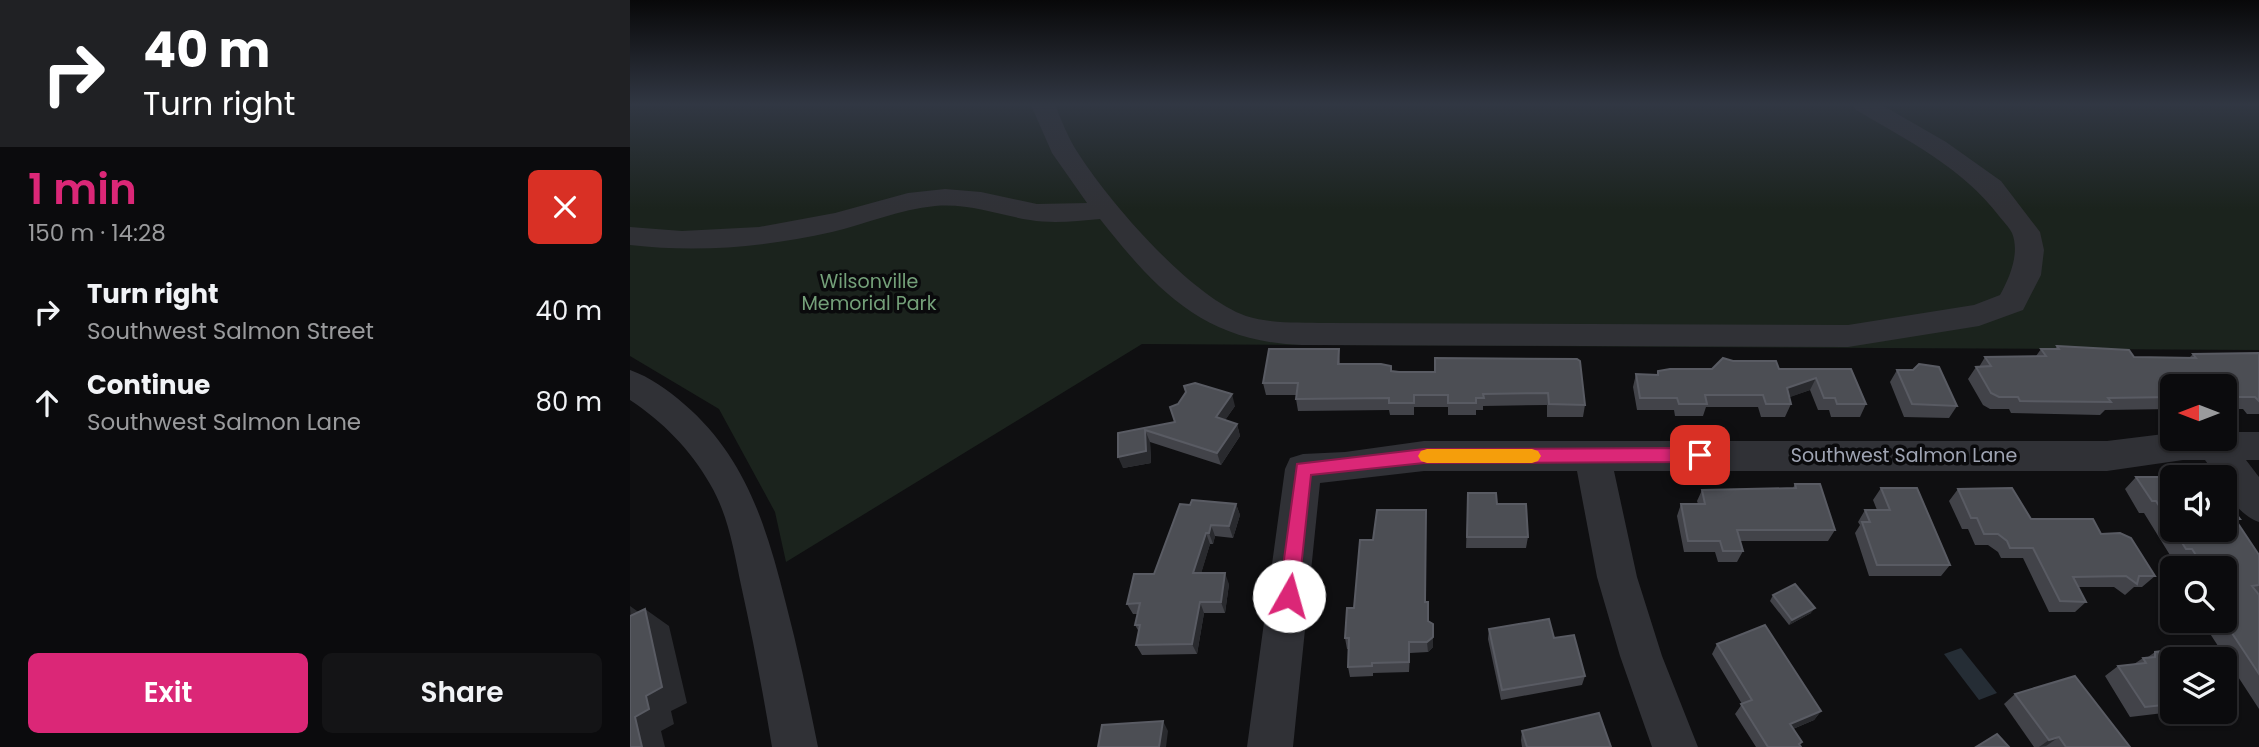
<!DOCTYPE html>
<html lang="en">
<head>
<meta charset="utf-8">
<style>
	body { margin:0; font-family:Poppins,sans-serif; background:#141416; color:#f1f3f6; height:100vh; display:flex; flex-direction:column; font-size:26px; white-space:nowrap }
	* { box-sizing:border-box; margin:0 }
	p { font-size:23px; color:#9a9b9d }
	.icon { flex:none; width:38px; height:38px; fill:none; stroke:currentColor; stroke-width:2; stroke-linecap:round; stroke-linejoin:round }
	.map { position:relative; flex:1; overflow:hidden }
	.sheet { display:flex; flex-direction:column; background:#0b0b0d; width:630px }
	.sheet>* { flex:none }
	.guide { background:#202124; color:#fff; overflow:hidden }
	.needle { width:46px; rotate:270deg }
	.controls { position:absolute; left:1530px; top:374px; display:grid; gap:14px }
	.controls a { display:grid; place-items:center; width:77px; height:77px; border-radius:10px; background:#0b0b0d; box-shadow:0 2px 5px #0004,0 0 0 2px #2b2b2e; font-size:35px }
	.pin { position:absolute; display:grid; place-items:center; width:60px; height:60px; color:#fff; margin:-30px; border-radius:14px; box-shadow:0 4px 10px #0006 }
	.me { position:absolute; width:77px; margin:-38px; rotate:7deg; stroke-linejoin:round; filter:drop-shadow(0 0 5px #0008) }
	.turn { display:flex; align-items:center; gap:24px; height:147px; padding:0 28px; font-size:32px }
	.turn .icon { width:91px; height:91px; stroke-width:2.5 }
	.turn b { display:block; font-size:49px; line-height:60px }
	.round { display:grid; place-items:center; flex:none; width:74px; height:74px; border-radius:10px; background:#141416 }
	.summary { display:flex; align-items:center; justify-content:space-between; height:119px; padding:0 28px }
	h1 { font-size:42px; font-weight:600; line-height:52px; color:#db2777 }
	.action { display:flex; gap:14px; margin-top:auto; padding:14px 28px }
	.action a { flex:1; height:80px; border-radius:10px; background:#db2777; color:#fff; font-size:28px; font-weight:600; line-height:80px; text-align:center }
	.action a+a { background:#141416; color:#f1f3f6 }
	ul { padding:0; list-style:none }
	li { display:flex; align-items:center; gap:21px; height:91px; padding:0 28px }
	li div { flex:1 }
	li b { display:block; font-size:26px }
	li em { font-style:normal }
	main { display:flex; flex:1; min-height:0 }
	.map>svg:first-child { display:block }
	.green { fill:#1b231d }
	.water { fill:#252d35 }
	.lines { fill:none; stroke-linecap:round; stroke-linejoin:round }
	.minor { fill:#303136; fill-rule:evenodd }
	.wall { fill:#424349 }
	.shaded-wall { fill:#292a2e }
	.building { fill:#4c4e54; stroke:#595b63; stroke-width:2 }
	.route { fill:#db2777; stroke:#8e194d; stroke-width:2 }
	.slow { fill:#f59e0b }
	.labels { text-anchor:middle; dominant-baseline:central; stroke-width:7; stroke-linejoin:round; paint-order:stroke }
	.park-label { font-size:19px; fill:#74a079; stroke:#0a0a0c }
	.street-label { font-size:19px; fill:#9fa4b3; stroke:#0a0a0c }
</style>
</head>
<body>
<main>
<section class="sheet">
<div class="guide">
<div class="turn"><svg class="icon" aria-label="right" viewBox="0 0 24 24"><path d="M7 20v-9h11M14 6l5 5-5 5"/></svg><div><b>40 m</b>Turn right</div></div>
</div>
<div class="summary"><div><h1>1 min</h1><p>150 m · 14:28</p></div><a class="round" style="background:#d93025;color:#fff"><svg class="icon" aria-label="close" viewBox="0 0 24 24"><path d="M6 6l12 12M18 6L6 18"/></svg></a></div>
<ul>
<li><svg class="icon" aria-label="right" viewBox="0 0 24 24"><path d="M7 20v-9h11M14 6l5 5-5 5"/></svg><div><b>Turn right</b><p>Southwest Salmon Street</p></div><em>40 m</em></li>
<li><svg class="icon" aria-label="ahead" viewBox="0 0 24 24"><path d="M12 20V5M6 11l6-6 6 6"/></svg><div><b>Continue</b><p>Southwest Salmon Lane</p></div><em>80 m</em></li>
</ul>
<div class="action"><a>Exit</a><a>Share</a></div>
</section>
<div class="map">
<svg width="1629" height="747" viewBox="0 0 1629 747">
	<rect width="100%" height="100%" fill="#0f0f11"/>
	<!-- green -->
	<polygon class="green" points="0,105 1629,105 1629,350 512,344 156,562 145,512 89,409 0,356"/>
	<!-- water -->
	<polygon class="water" points="1331,648 1367,693 1349,700 1314,654"/>
	<g class="lines">
		<!-- minor -->
		<g class="minor">
			<path d="M401,105H425C432,121 438,138 448,153C480,203 560,296 616,316C641,324 670,322 696,323L1218,325L1344,305L1370,295C1380,277 1390,253 1382,233C1379,227 1373,221 1369,216C1333,168 1277,140 1226,110L1223,105H1252L1316,142L1371,181L1410,232L1414,250L1411,275L1393,310L1349,326L1218,347L672,345C574,342 527,291 470,219C447,221 423,224 400,220C368,215 339,203 305,206C270,209 236,224 202,232C135,247 69,253 0,245V227L52,231L129,227L205,213L278,193L315,189L351,192L407,204L457,203L422,153Z"/>
			<path d="M0,370C20,377 38,390 54,404C115,456 136,525 155,600C168,649 178,698 188,747H142C133,693 123,639 111,585C104,551 98,514 80,484C61,450 32,421 0,400Z"/>
			<path d="M1594,432H1629V460H1616L1629,477V522C1612,516 1594,496 1594,478H1588L1575,460H1553L1477,471H984L1007,577L1032,656L1068,747H1022L990,656L967,577L947,471H794L690,483L663,747H617L655,469L660,458L673,454L715,452L794,441H1477L1542,433V439H1594Z"/>
		</g>
	</g>
	<!-- wall -->
	<g class="wall">
		<polygon points="1427,346 1504,357 1559,358 1563,354 1629,353 1629,414 1617,414 1613,409 1594,409 1594,387 1542,387 1542,409 1475,410 1470,415 1381,413 1379,409 1360,409 1353,405 1338,379 1346,367 1349,367 1355,357 1406,356 1411,349 1425,349"/>
		<polygon points="709,349 710,364 769,372 805,372 805,358 955,405 953,417 917,417 917,405 853,406 853,410 846,410 846,415 818,415 818,407 784,407 784,415 760,415 759,410 668,411 666,399 666,395 636,395 633,383"/>
		<polygon points="1103,361 1149,369 1221,369 1236,404 1230,417 1201,417 1199,410 1188,410 1180,390 1159,397 1161,404 1155,417 1131,417 1128,407 1076,407 1073,416 1045,416 1044,410 1007,410 1003,387 1006,374 1027,375 1028,371 1082,369"/>
		<polygon points="1267,370 1327,406 1319,418 1274,417 1260,382"/>
		<polygon points="605,406 595,420 607,424 610,436 591,465 520,442 521,463 493,468 488,433 545,422"/>
		<polygon points="1506,477 1542,478 1542,530 1594,530 1594,498 1610,519 1607,522 1629,555 1629,709 1577,629 1587,621 1594,621 1594,569 1554,569 1549,560 1543,560 1514,513 1509,513 1495,489"/>
		<polygon points="1165,484 1205,530 1198,541 1110,541 1113,551 1107,562 1088,562 1085,552 1054,552 1047,516 1051,504 1068,504 1067,501 1072,490 1163,488"/>
		<polygon points="1251,488 1320,565 1311,576 1239,576 1225,533 1230,525 1228,522 1235,510 1247,510 1243,500"/>
		<polygon points="1328,489 1401,519 1471,534 1525,576 1512,587 1504,587 1495,595 1484,587 1448,587 1456,602 1445,612 1419,612 1393,558 1371,558 1368,552 1358,545 1345,545 1338,529 1332,529 1319,501"/>
		<polygon points="838,493 898,537 896,548 836,548"/>
		<polygon points="606,504 610,515 603,538 585,536 583,544 580,544 571,573 599,584 595,613 574,613 567,654 512,655 506,645 509,632 505,625 508,614 503,614 497,604 524,574 560,505"/>
		<polygon points="796,521 795,602 803,647 798,652 780,653 779,672 743,673 743,676 720,677 718,667 719,649 717,649 715,638 743,540"/>
		<polygon points="1143,595 1181,613 1159,625 1140,601"/>
		<polygon points="859,629 924,638 955,676 952,685 871,700 858,639"/>
		<polygon points="1087,644 1191,711 1184,720 1163,729 1171,747 1126,747 1105,714 1112,704 1082,654"/>
		<polygon points="1525,652 1542,660 1542,712 1500,717 1475,676 1488,666 1504,664 1513,658 1518,657"/>
		<polygon points="1385,694 1500,747 1404,747 1374,704"/>
		<polygon points="1555,712 1590,712 1584,716 1559,719"/>
		<polygon points="892,731 981,747 892,747 891,740"/>
	</g>
	<!-- shaded-wall -->
	<g class="shaded-wall">
		<polygon points="1186,378 1180,390 1152,400 1157,388"/>
		<polygon points="602,394 605,406 589,429 586,417"/>
		<polygon points="607,424 610,436 591,465 587,453"/>
		<polygon points="515,430 520,442 521,463 493,468 488,457"/>
		<polygon points="606,504 610,515 603,538 599,526"/>
		<polygon points="581,525 585,536 583,544 579,533"/>
		<polygon points="576,533 580,544 568,584 563,573"/>
		<polygon points="595,573 599,584 595,613 591,602"/>
		<polygon points="570,602 574,613 567,654 562,644"/>
		<polygon points="0,606 17,618 15,609 39,626 57,703 41,711 44,724 31,731 35,747 12,747 5,717"/>
		<polygon points="1185,608 1181,613 1159,625 1162,620"/>
		<polygon points="803,637 803,647 798,652 797,642"/>
		<polygon points="1191,711 1184,720 1153,733 1160,724"/>
		<polygon points="533,721 538,731 536,747 529,747"/>
		<polygon points="1429,737 1416,746 1409,747 1419,740"/>
	</g>
	<!-- building -->
	<g class="building">
		<polygon points="1427,346 1499,350 1504,357 1566,358 1563,354 1629,353 1629,401 1625,397 1594,397 1594,387 1542,387 1542,397 1478,398 1481,402 1390,401 1388,397 1369,397 1361,393 1346,367 1361,366 1355,357 1416,356 1411,349 1429,349"/>
		<polygon points="639,349 709,349 708,364 751,364 761,366 761,371 769,372 805,372 805,358 947,359 950,361 955,405 919,404 918,393 853,394 854,398 846,398 846,403 818,403 818,395 784,395 784,403 759,403 759,398 666,399 668,383 633,383"/>
		<polygon points="1093,358 1103,361 1146,361 1149,369 1221,369 1236,404 1207,404 1205,398 1194,398 1186,378 1157,388 1161,404 1136,404 1133,395 1075,395 1077,404 1049,404 1047,398 1010,398 1006,374 1028,375 1028,371 1040,369 1082,369"/>
		<polygon points="1289,364 1309,367 1327,406 1282,404 1267,370 1283,370"/>
		<polygon points="565,383 602,394 586,417 607,424 587,453 515,430 516,451 488,457 488,433 545,422 540,407 548,404 556,392 554,386"/>
		<polygon points="1506,477 1565,477 1542,478 1542,526 1526,501 1522,501"/>
		<polygon points="1165,484 1190,484 1205,530 1107,530 1113,551 1093,551 1090,541 1058,541 1051,504 1075,504 1072,490 1166,488"/>
		<polygon points="1251,488 1287,488 1320,565 1247,565 1232,522 1240,522 1235,510 1260,510"/>
		<polygon points="1382,488 1401,519 1463,519 1471,534 1490,533 1501,538 1525,576 1509,576 1507,584 1496,576 1443,577 1456,602 1430,601 1403,548 1380,548 1377,541 1368,534 1354,534 1347,518 1341,518 1328,489"/>
		<polygon points="838,493 866,493 867,504 896,504 898,537 837,537"/>
		<polygon points="1594,498 1610,519 1605,519 1629,555 1629,585 1622,586 1629,595 1629,674 1594,621 1594,618 1606,618 1594,599 1594,569 1575,569 1562,549 1556,549 1544,530 1594,530"/>
		<polygon points="562,500 606,504 599,526 581,525 579,533 576,533 563,573 595,573 591,602 570,602 562,644 506,645 510,625 505,625 510,603 497,604 504,574 524,574 550,504 560,505"/>
		<polygon points="747,510 796,510 795,602 798,602 798,621 803,624 803,637 797,642 779,642 779,662 742,663 742,666 718,667 719,638 715,638 717,608 724,608 730,540 743,540"/>
		<polygon points="1165,584 1185,608 1162,620 1143,595"/>
		<polygon points="15,609 32,687 16,696 19,709 5,717 12,747 0,747 0,616"/>
		<polygon points="919,619 924,638 944,635 955,676 872,690 859,629"/>
		<polygon points="1135,625 1191,711 1160,724 1172,742 1169,744 1171,747 1138,747 1111,704 1122,700 1087,644"/>
		<polygon points="1557,648 1566,660 1542,660 1542,704 1515,707 1488,666 1516,663 1513,658 1525,657 1525,652"/>
		<polygon points="1445,676 1500,747 1436,747 1429,737 1419,740 1385,694"/>
		<polygon points="1594,698 1600,706 1594,707"/>
		<polygon points="969,713 981,747 897,747 892,731"/>
		<polygon points="533,721 529,747 468,747 472,725"/>
		<polygon points="1367,734 1379,747 1346,747"/>
	</g>
	<!-- sky -->
	<linearGradient id="sky" x2="0" y2="1"><stop stop-color="#080809"/><stop offset="0.5" stop-color="#313743"/><stop offset="1" stop-color="#313743" stop-opacity="0"/></linearGradient>
	<rect width="1629" height="209" fill="url(#sky)"/>
	<!-- route -->
	<polygon class="route" points="1070,448 1076,450 1078,455 1076,460 1070,462 794,463 681,475 668,596 666,602 659,605 652,602 649,596 667,464 794,449"/>
	<!-- slow -->
	<polygon class="slow" points="797,449 902,449 908,451 911,456 908,461 902,463 797,463 791,461 788,456 791,451"/>
	<g class="labels">
		<!-- park labels -->
		<g class="park-label">
			<text x="239" y="281">Wilsonville<tspan x="239" dy="22">Memorial Park</tspan></text>
		</g>
		<!-- street labels -->
		<g class="street-label">
			<text x="1274" y="455">Southwest Salmon Lane</text>
		</g>
	</g>
</svg>
<div class="controls">
<a><svg class="needle" viewBox="-14 -14 28 28"><path d="M0-13l5 13h-10z" fill="#e53935"/><path d="M0 13l5-13h-10z" fill="#9a9b9d"/></svg></a>
<a><svg class="icon" aria-label="sound" viewBox="0 0 24 24"><path d="M4 9h4l5-4v14l-5-4H4zM17 9q2 3 0 6"/></svg></a>
<a><svg class="icon" aria-label="search" viewBox="0 0 24 24"><circle cx="10" cy="10" r="6"/><path d="M15 15l6 6"/></svg></a>
<a><svg class="icon" aria-label="layers" viewBox="0 0 24 24"><path d="M12 4l9 5-9 5-9-5zM3 14l9 5 9-5"/></svg></a>
</div>
<div class="pin" style="left:1070px;top:455px;background:#d93025"><svg class="icon" aria-label="arrive" viewBox="0 0 24 24"><path d="M6 21V4h12l-3 4 3 4H6"/></svg></div>
<svg class="me" style="left:659px;top:596px" viewBox="-20 -20 40 40"><circle r="19" fill="#fff"/><path d="M0-13L10 11 0 6-10 11z" fill="#db2777"/></svg>
</div>
</main>
</body>
</html>
